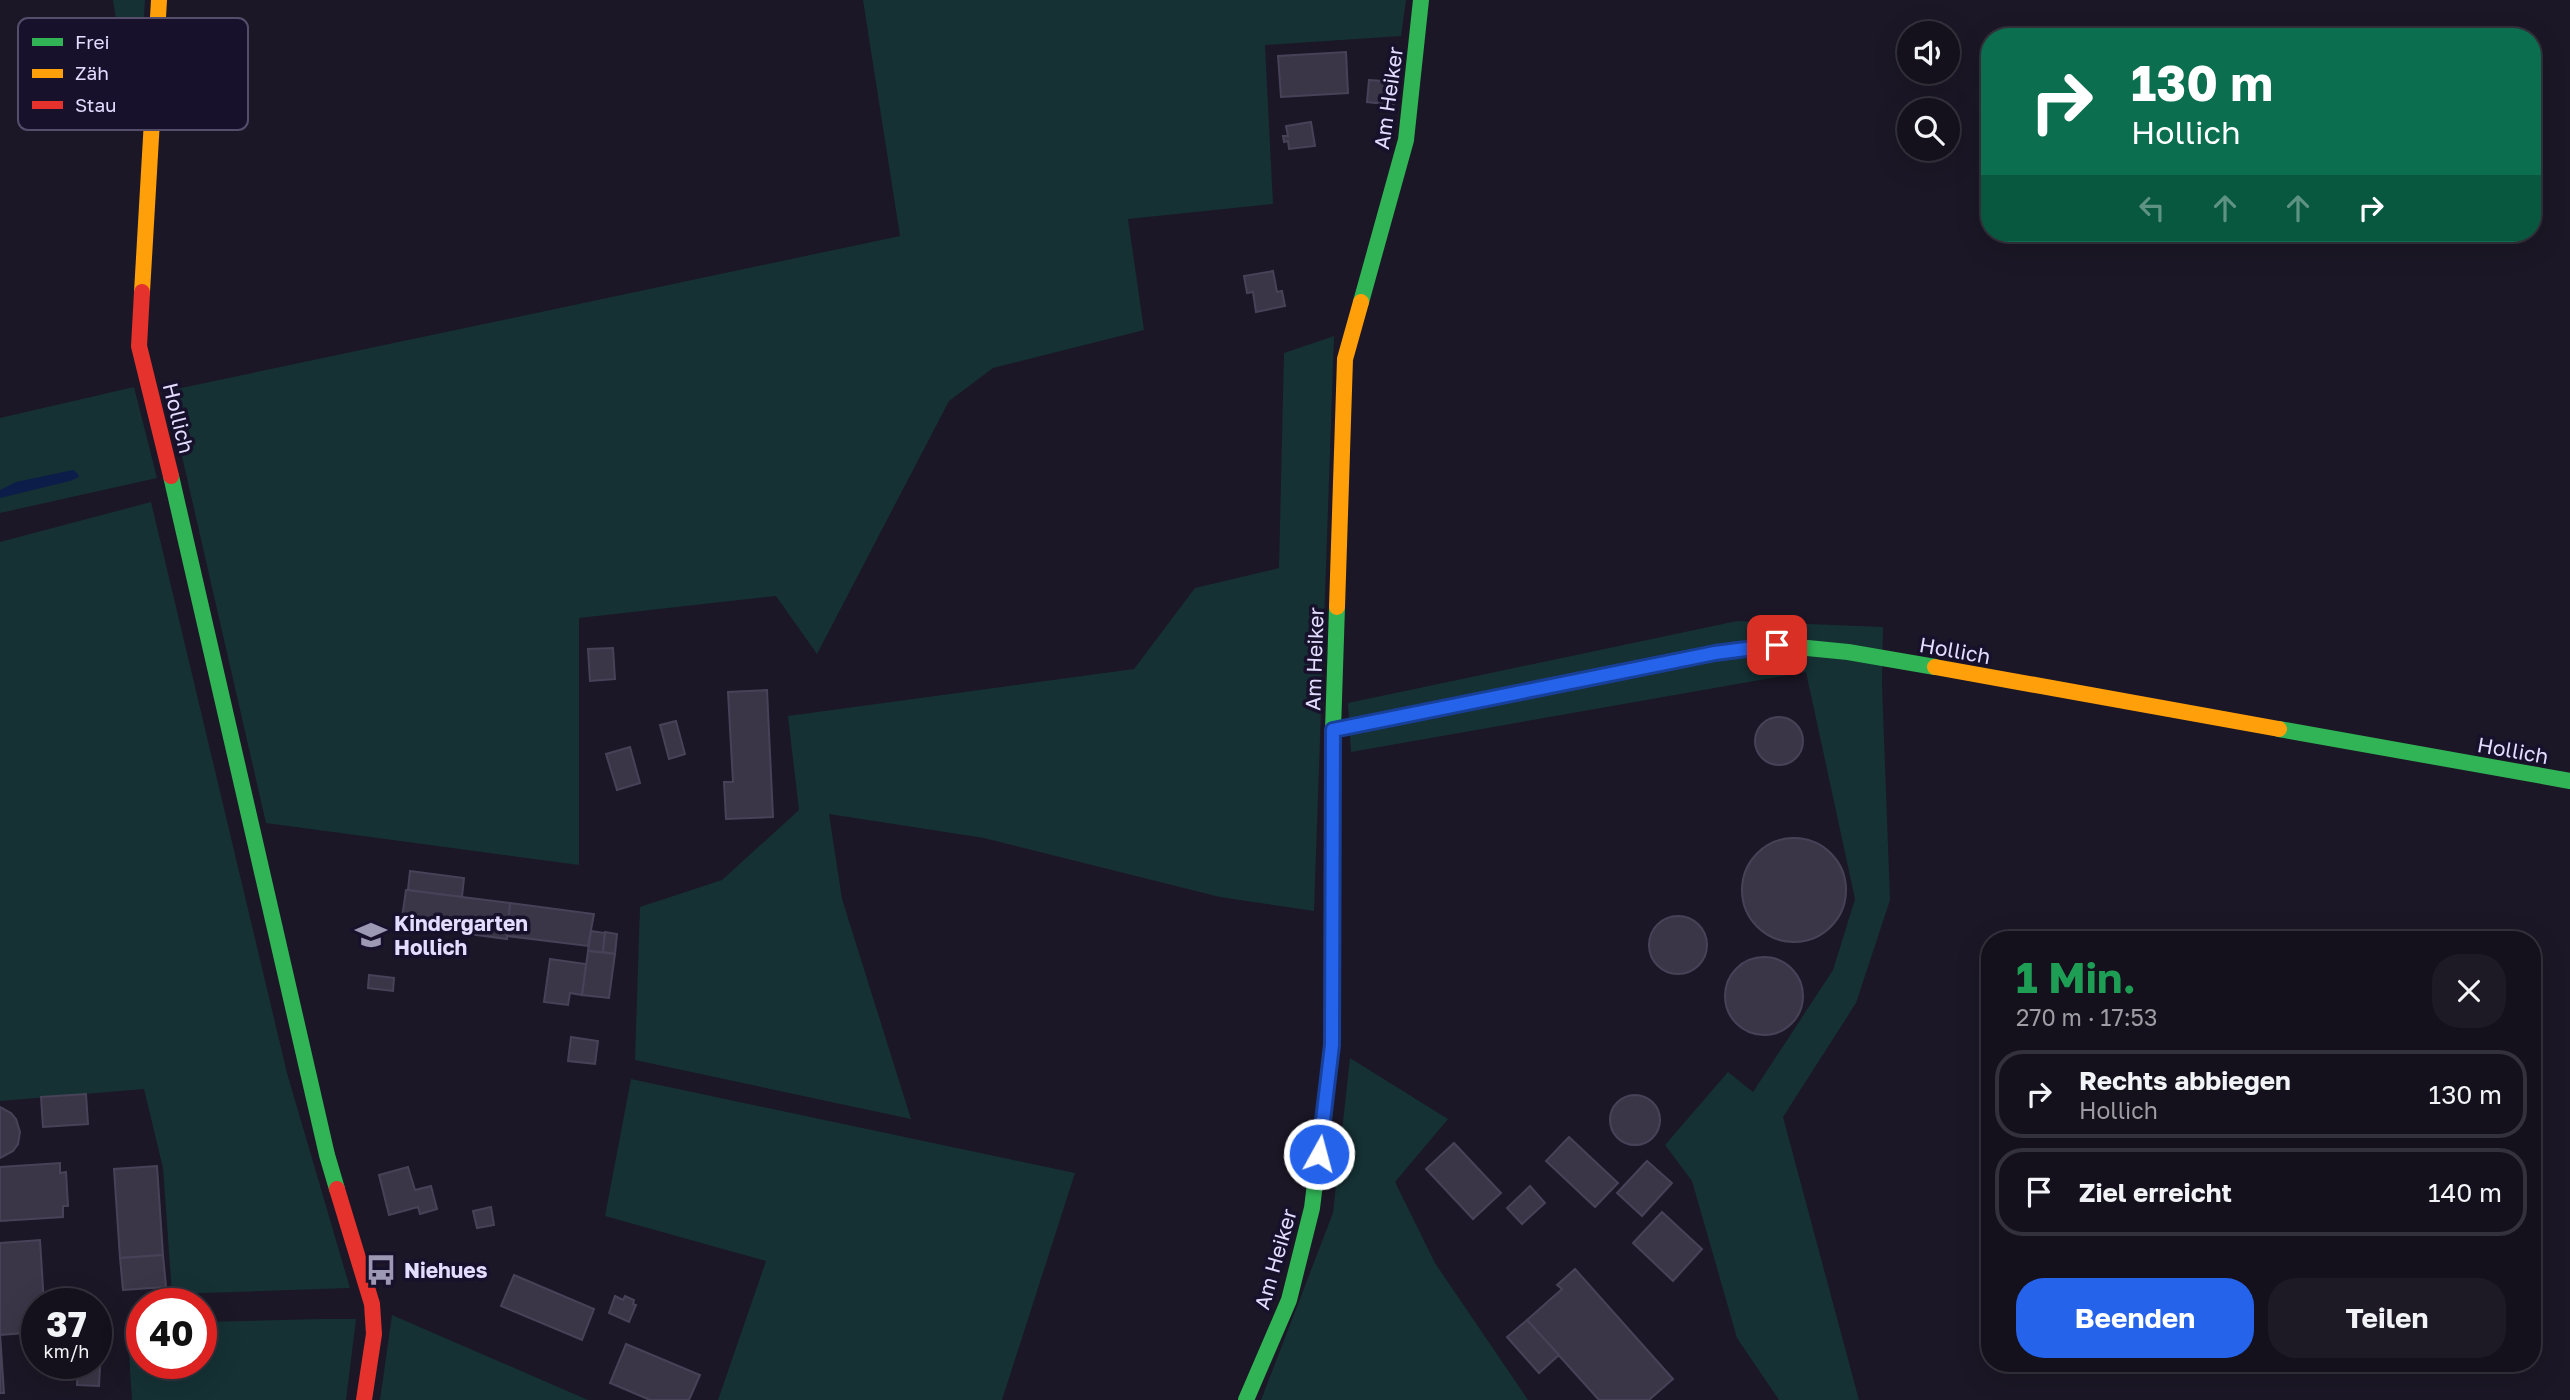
<!DOCTYPE html>
<html lang="de">
<head>
<meta charset="utf-8">
<style>
	body { margin:0; font-family:"Golos Text",sans-serif; background:#1d1a25; color:#f1f3f6; height:100vh; display:flex; flex-direction:column; font-size:26px; white-space:nowrap }
	* { box-sizing:border-box; margin:0 }
	p { font-size:23px; color:#9d9da3 }
	.icon { flex:none; width:38px; height:38px; fill:none; stroke:currentColor; stroke-width:2; stroke-linecap:round; stroke-linejoin:round }
	.map { position:relative; flex:1; overflow:hidden }
	.drawer { position:absolute; left:1981px; top:931px; width:560px; height:441px; display:flex; flex-direction:column; background:#14111c; border-radius:28px; box-shadow:0 7px 28px #0002,0 0 0 2px #33313b }
	.drawer>* { flex:none }
	.banner { position:absolute; left:1981px; top:28px; width:560px; height:214px; border-radius:28px; box-shadow:0 7px 28px #0002,0 0 0 2px #33313b; background:#0b6e4f; color:#fff; overflow:hidden }
	.controls { position:absolute; left:1897px; top:21px; display:grid; gap:14px }
	.controls a { display:grid; place-items:center; width:63px; height:63px; border-radius:50%; background:#14111c; box-shadow:0 7px 28px #0002,0 0 0 2px #33313b; font-size:35px }
	.speed { position:absolute; left:21px; top:1288px; display:flex; gap:14px; font-size:35px; font-weight:700; text-align:center }
	.speed>* { display:grid; place-content:center; width:91px; height:91px; border-radius:50%; background:#14111c; box-shadow:0 7px 28px #0002,0 0 0 2px #33313b; line-height:1 }
	.speed small { font-size:18px; font-weight:400 }
	.speed .limit { border:10px solid #d22; background:#fff; color:#111 }
	.pin { position:absolute; display:grid; place-items:center; width:60px; height:60px; color:#fff; margin:-30px; border-radius:14px; box-shadow:0 4px 10px #0006 }
	.me { position:absolute; width:77px; margin:-38px; rotate:7deg; stroke-linejoin:round; filter:drop-shadow(0 0 5px #0008) }
	.turn { display:flex; align-items:center; gap:24px; height:147px; padding:0 35px; font-size:32px }
	.turn .icon { width:91px; height:91px; stroke-width:2.5 }
	.turn b { display:block; font-size:49px; line-height:60px }
	.lanes { display:flex; align-items:center; height:66px; padding:0 35px; background:#0003; justify-content:center; gap:35px; direction:ltr }
	.lanes .off { opacity:.35 }
	.round { display:grid; place-items:center; flex:none; width:74px; height:74px; border-radius:28px; background:#1d1a25 }
	.overview { display:flex; align-items:center; justify-content:space-between; height:119px; padding:0 35px }
	h1 { font-size:42px; font-weight:700; line-height:52px; color:#1e9e55 }
	.primary-button { display:flex; gap:14px; margin-top:auto; padding:14px 35px }
	.primary-button a { flex:1; height:80px; border-radius:28px; background:#2563eb; color:#fff; font-size:28px; font-weight:700; line-height:80px; text-align:center }
	.primary-button a+a { background:#1d1a25; color:#f1f3f6 }
	ul { padding:0; list-style:none }
	li { display:flex; align-items:center; gap:21px; height:88px; margin:0 14px 10px; padding:0 21px; border:4px solid #33313b; border-radius:28px }
	li div { flex:1 }
	li b { display:block; font-size:26px }
	li em { font-style:normal }
	.map>svg:first-child { display:block }
	.green { fill:#153134 }
	.water { fill:#0c1d49 }
	.building { fill:#3b3647; stroke:#484258; stroke-width:2 }
	.lines { fill:none; stroke-linecap:round; stroke-linejoin:round }
	.fast { stroke:#30b455; stroke-width:16 }
	.slow { stroke:#ff9f0a; stroke-width:16 }
	.jam { stroke:#e5322d; stroke-width:16 }
	.route-casing { stroke:#184099; stroke-width:18 }
	.route { stroke:#2563eb; stroke-width:12 }
	.labels { text-anchor:middle; dominant-baseline:central; stroke-width:7; stroke-linejoin:round; paint-order:stroke }
	.street-label { font-size:21px; fill:#e3ddff; stroke:#18112c }
	.poi-label { font-size:21px; font-weight:bold; fill:#e3ddff; stroke:#18112c; text-anchor:start }
	.key { fill:#18112c; stroke:#554e6b; stroke-width:2 }
	.key-label { font-size:19px; fill:#e3ddff }
</style>
</head>
<body>
<div class="map">
<svg width="2570" height="1400" viewBox="0 0 2570 1400">
	<rect width="100%" height="100%" fill="#1b1726"/>
	<!-- green -->
	<g class="green">
		<polygon points="113,0 145,0 141,67 128,91"/>
		<polygon points="863,0 1406,0 1401,36 1265,45 1273,204 1128,219 1144,330 993,368 949,401 817,654 776,596 579,618 579,865 266,823 167,391 900,236"/>
		<polygon points="1334,336 1314,911 1220,897 984,838 829,814 842,899 911,1119 635,1060 640,907 722,880 799,810 788,716 1134,669 1195,588 1279,568 1284,353"/>
		<polygon points="134,387 157,478 0,513 0,418"/>
		<polygon points="151,502 287,1073 350,1288 172,1294 163,1168 144,1089 0,1101 0,542"/>
		<polygon points="1737,621 1883,627 1882,684 1890,900 1856,1003 1783,1117 1859,1400 1779,1400 1737,1338 1692,1181 1665,1145 1728,1072 1753,1092 1833,970 1855,899 1806,672 1351,752 1348,703"/>
		<polygon points="1350,1058 1448,1119 1395,1182 1435,1263 1528,1400 1261,1400 1333,1213"/>
		<polygon points="631,1079 1075,1173 1002,1400 718,1400 766,1261 605,1216"/>
		<polygon points="392,1315 588,1400 380,1400"/>
		<polygon points="321,1319 356,1319 346,1400 132,1400 127,1323 142,1323 142,1363 201,1363 201,1322"/>
	</g>
	<!-- water -->
	<polygon class="water" points="73,470 78,474 79,477 70,481 0,498 0,490 16,482"/>
	<!-- building -->
	<g class="building">
		<polygon points="1346,52 1348,93 1281,97 1278,56"/>
		<polygon points="1369,80 1396,82 1394,105 1367,102"/>
		<polygon points="1311,122 1315,146 1289,149 1288,141 1284,142 1283,136 1288,136 1286,126"/>
		<polygon points="1273,271 1277,292 1282,291 1285,306 1256,312 1253,292 1247,293 1244,276"/>
		<polygon points="613,648 615,679 590,681 588,649"/>
		<polygon points="767,690 773,817 726,819 724,782 733,782 728,692"/>
		<circle cx="1779" cy="741" r="24"/>
		<polygon points="676,721 685,754 669,759 660,725"/>
		<polygon points="630,747 640,783 617,790 606,754"/>
		<circle cx="1794" cy="890" r="52"/>
		<polygon points="410,871 464,878 462,897 408,890"/>
		<polygon points="406,890 510,903 507,939 401,925"/>
		<polygon points="510,903 594,914 588,946 507,936"/>
		<circle cx="1678" cy="945" r="29"/>
		<polygon points="591,931 605,933 603,952 588,951"/>
		<polygon points="605,932 617,934 615,954 603,952"/>
		<polygon points="588,951 615,954 609,998 582,995"/>
		<circle cx="1764" cy="996" r="39"/>
		<polygon points="550,959 586,964 582,995 570,993 568,1005 544,1002"/>
		<polygon points="369,975 394,978 393,991 368,988"/>
		<polygon points="571,1037 598,1041 595,1064 568,1061"/>
		<polygon points="86,1094 88,1124 43,1127 41,1097"/>
		<circle cx="1635" cy="1120" r="25"/>
		<polygon points="0,1107 11,1113 16,1119 20,1132 18,1144 13,1151 0,1158"/>
		<polygon points="1569,1137 1618,1183 1595,1207 1546,1161"/>
		<polygon points="1454,1143 1501,1193 1473,1219 1426,1169"/>
		<polygon points="1647,1161 1672,1183 1642,1216 1617,1193"/>
		<polygon points="60,1163 60,1173 66,1172 68,1206 63,1206 63,1217 0,1221 0,1167"/>
		<polygon points="157,1166 163,1255 120,1258 114,1169"/>
		<polygon points="408,1167 415,1190 431,1186 437,1209 420,1214 418,1207 389,1215 379,1175"/>
		<polygon points="1530,1186 1545,1203 1522,1224 1507,1208"/>
		<polygon points="491,1207 494,1225 477,1228 473,1211"/>
		<polygon points="1662,1212 1702,1249 1673,1281 1633,1243"/>
		<polygon points="40,1240 44,1304 37,1304 37,1332 0,1335 0,1243"/>
		<polygon points="163,1255 166,1287 123,1290 120,1258"/>
		<polygon points="1575,1269 1673,1379 1649,1400 1599,1400 1527,1320 1562,1289 1557,1285"/>
		<polygon points="514,1275 594,1309 582,1340 501,1306"/>
		<polygon points="615,1296 623,1300 625,1296 634,1300 633,1304 636,1305 629,1322 609,1313"/>
		<polygon points="1527,1320 1559,1355 1539,1373 1507,1337"/>
		<polygon points="0,1333 4,1393 0,1393"/>
		<polygon points="626,1344 700,1375 689,1400 650,1400 610,1383"/>
		<polygon points="96,1348 101,1348 99,1386 77,1385 78,1363 96,1363"/>
		<polygon points="67,1363 78,1363 77,1372 67,1372"/>
	</g>
	<g class="lines">
		<!-- fast -->
		<g class="fast">
			<polyline points="1361,302 1406,140 1421,0"/>
			<polyline points="171,476 327,1155 337,1189"/>
			<polyline points="2279,729 2570,781"/>
			<polyline points="1333,730 1715,653 1777,645 1848,652 1935,667"/>
			<polyline points="1246,1400 1289,1300 1312,1208 1332,1045 1333,730 1337,607"/>
		</g>
		<!-- slow -->
		<g class="slow">
			<polyline points="142,292 159,0"/>
			<polyline points="1337,607 1345,359 1361,302"/>
			<polyline points="1935,667 2279,729"/>
		</g>
		<!-- jam -->
		<g class="jam">
			<polyline points="142,292 139,346 171,476"/>
			<polyline points="337,1189 372,1304 374,1334 364,1400"/>
		</g>
	</g>
	<g class="lines">
		<defs>
			<polyline id="route" points="1319,1154 1332,1045 1333,730 1715,653 1777,645"/>
		</defs>
		<!-- route casing -->
		<use href="#route" class="route-casing"/>
		<!-- route -->
		<use href="#route" class="route"/>
	</g>
	<!-- icons -->
	<defs>
		<symbol id="school-bare" viewBox="-9 -9 18 18"><path d="M0-5L7-2L0 1L-7-2ZM-4 1L0 2.5L4 1V4Q0 6-4 4Z" fill="#9d98b3" stroke="#18112c" stroke-width="2.5" paint-order="stroke"/></symbol>
		<symbol id="bus-bare" viewBox="-9 -9 18 18"><path d="M-5-6H5V4H4V6H2V4H-2V6H-4V4H-5ZM-3.5-4V0h7V-4ZM-3.5 1.2v1.5H-2V1.2ZM2 1.2v1.5H3.5V1.2Z" fill="#9d98b3" stroke="#18112c" stroke-width="2.5" paint-order="stroke"/></symbol>
	</defs>
	<g fill-rule="evenodd">
		<use href="#school-bare" x="349" y="913" width="44" height="44"/>
		<use href="#bus-bare" x="359" y="1248" width="44" height="44"/>
	</g>
	<g class="labels">
		<!-- street labels -->
		<g class="street-label">
			<text transform="translate(1388 98) rotate(-82)">Am Heiker</text>
			<text transform="translate(179 418) rotate(76)">Hollich</text>
			<text transform="translate(1955 650) rotate(10)">Hollich</text>
			<text transform="translate(1314 659) rotate(-88)">Am Heiker</text>
			<text transform="translate(2513 750) rotate(10)">Hollich</text>
			<text transform="translate(1275 1259) rotate(-74)">Am Heiker</text>
		</g>
		<!-- poi labels -->
		<g class="poi-label">
			<text x="394" y="923">Kindergarten<tspan x="394" dy="24">Hollich</tspan></text>
			<text x="404" y="1270">Niehues</text>
		</g>
	</g>
	<!-- legend -->
	<rect x="18" y="18" width="230" height="112" rx="10" class="key"/>
	<rect x="32" y="38" width="31" height="8" fill="#30b455"/>
	<rect x="32" y="69" width="31" height="9" fill="#ff9f0a"/>
	<rect x="32" y="101" width="31" height="8" fill="#e5322d"/>
	<g class="key-label">
		<text x="75" y="49">Frei</text>
		<text x="75" y="80">Zäh</text>
		<text x="75" y="112">Stau</text>
	</g>
</svg>
<div class="controls">
<a><svg class="icon" aria-label="sound" viewBox="0 0 24 24"><path d="M4 9h4l5-4v14l-5-4H4zM17 9q2 3 0 6"/></svg></a>
<a><svg class="icon" aria-label="search" viewBox="0 0 24 24"><circle cx="10" cy="10" r="6"/><path d="M15 15l6 6"/></svg></a>
</div>
<div class="speed"><div>37<small>km/h</small></div><div class="limit">40</div></div>
<div class="pin" style="left:1777px;top:645px;background:#d93025"><svg class="icon" aria-label="arrive" viewBox="0 0 24 24"><path d="M6 21V4h12l-3 4 3 4H6"/></svg></div>
<svg class="me" style="left:1319px;top:1154px" viewBox="-20 -20 40 40"><circle r="17" fill="#2563eb" stroke="#fff" stroke-width="3"/><path d="M0-11L8 9 0 5-8 9z" fill="#fff"/></svg>
<div class="banner">
<div class="turn"><svg class="icon" aria-label="right" viewBox="0 0 24 24"><path d="M7 20v-9h11M14 6l5 5-5 5"/></svg><div><b>130 m</b>Hollich</div></div>
<div class="lanes"><svg class="icon off" aria-label="left" viewBox="0 0 24 24"><path d="M17 20v-9H6M10 6l-5 5 5 5"/></svg><svg class="icon off" aria-label="ahead" viewBox="0 0 24 24"><path d="M12 20V5M6 11l6-6 6 6"/></svg><svg class="icon off" aria-label="ahead" viewBox="0 0 24 24"><path d="M12 20V5M6 11l6-6 6 6"/></svg><svg class="icon" aria-label="right" viewBox="0 0 24 24"><path d="M7 20v-9h11M14 6l5 5-5 5"/></svg></div>
</div>
<section class="drawer">
<div class="overview"><div><h1>1 Min.</h1><p>270 m · 17:53</p></div><a class="round"><svg class="icon" aria-label="close" viewBox="0 0 24 24"><path d="M6 6l12 12M18 6L6 18"/></svg></a></div>
<ul>
<li><svg class="icon" aria-label="right" viewBox="0 0 24 24"><path d="M7 20v-9h11M14 6l5 5-5 5"/></svg><div><b>Rechts abbiegen</b><p>Hollich</p></div><em>130 m</em></li>
<li><svg class="icon" aria-label="arrive" viewBox="0 0 24 24"><path d="M6 21V4h12l-3 4 3 4H6"/></svg><div><b>Ziel erreicht</b></div><em>140 m</em></li>
</ul>
<div class="primary-button"><a>Beenden</a><a>Teilen</a></div>
</section>
</div>
</body>
</html>
